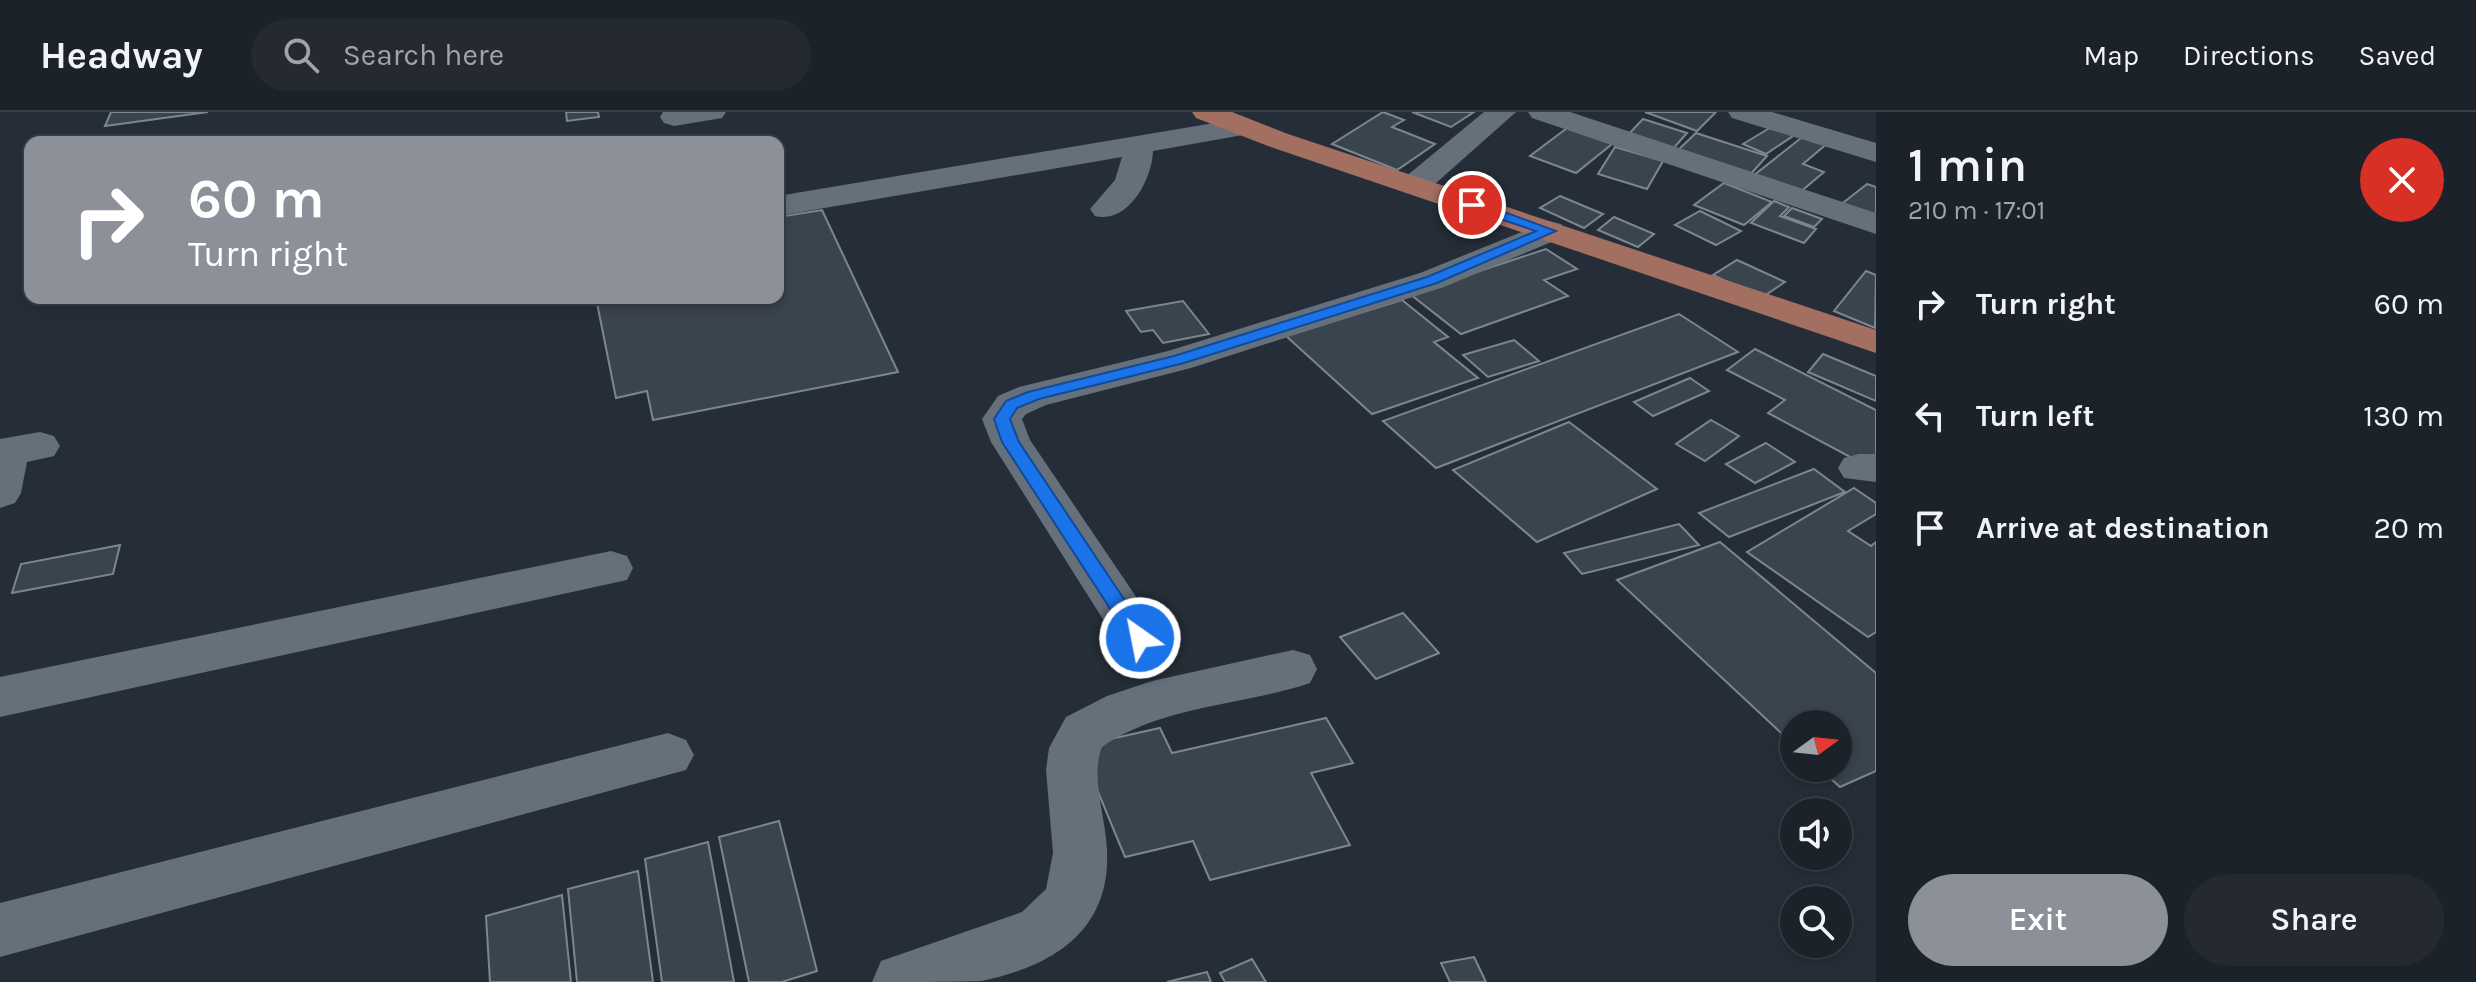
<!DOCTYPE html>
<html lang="en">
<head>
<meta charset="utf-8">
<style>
	body { margin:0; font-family:Karla,sans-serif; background:#252a32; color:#f1f3f6; height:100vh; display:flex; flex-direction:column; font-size:30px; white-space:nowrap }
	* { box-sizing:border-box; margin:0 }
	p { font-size:26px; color:#a0a4a8 }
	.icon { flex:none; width:44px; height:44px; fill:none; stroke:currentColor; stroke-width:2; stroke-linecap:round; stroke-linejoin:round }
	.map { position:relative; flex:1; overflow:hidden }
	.sheet { display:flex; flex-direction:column; background:#1c222a; width:600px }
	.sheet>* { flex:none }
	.banner { position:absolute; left:24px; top:24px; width:760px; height:168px; border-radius:16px; box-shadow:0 4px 12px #0003,0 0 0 2px #3a3f47; background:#8c9099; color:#fff; overflow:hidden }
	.needle { width:52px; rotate:75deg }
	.buttons { position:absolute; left:1780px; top:598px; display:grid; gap:16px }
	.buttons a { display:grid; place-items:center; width:72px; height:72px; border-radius:50%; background:#1c222a; box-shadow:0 4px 12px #0003,0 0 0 2px #3a3f47; font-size:40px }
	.pin { position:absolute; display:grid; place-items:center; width:68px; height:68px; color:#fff; margin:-34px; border:4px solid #fff; border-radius:50%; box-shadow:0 2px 8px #0007 }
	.me { position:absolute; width:88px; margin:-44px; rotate:327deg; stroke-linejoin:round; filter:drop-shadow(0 0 6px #0008) }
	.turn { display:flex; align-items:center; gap:28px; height:168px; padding:0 32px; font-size:36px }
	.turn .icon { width:104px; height:104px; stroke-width:2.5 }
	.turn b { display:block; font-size:56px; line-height:68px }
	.round { display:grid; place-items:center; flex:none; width:84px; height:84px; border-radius:42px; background:#252a32 }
	.summary { display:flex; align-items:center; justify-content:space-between; height:136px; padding:0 32px }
	h1 { font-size:48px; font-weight:600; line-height:60px }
	.action { display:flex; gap:16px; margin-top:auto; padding:16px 32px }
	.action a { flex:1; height:92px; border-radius:48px; background:#8c9099; color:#fff; font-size:32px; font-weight:600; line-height:92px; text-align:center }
	.action a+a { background:#252a32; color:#f1f3f6 }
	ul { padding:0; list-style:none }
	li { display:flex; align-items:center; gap:24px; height:112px; padding:0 32px }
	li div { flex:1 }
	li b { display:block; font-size:30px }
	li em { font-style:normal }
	header { display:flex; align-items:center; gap:48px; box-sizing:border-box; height:112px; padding:0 40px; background:#1c222a; border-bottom:2px solid #3a3f47 }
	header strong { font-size:38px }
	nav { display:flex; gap:44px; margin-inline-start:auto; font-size:28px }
	.search { width:560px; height:72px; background:#252a32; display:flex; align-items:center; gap:20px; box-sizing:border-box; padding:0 28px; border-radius:44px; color:#a0a4a8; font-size:30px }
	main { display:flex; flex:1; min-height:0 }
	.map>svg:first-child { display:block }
	.building { fill:#3a444e; stroke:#7b8691; stroke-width:2 }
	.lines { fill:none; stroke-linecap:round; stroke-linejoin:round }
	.minor { fill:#66707b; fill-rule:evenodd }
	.major { fill:#a26f60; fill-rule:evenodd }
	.route { fill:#1a73e8; stroke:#114b97; stroke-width:2 }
</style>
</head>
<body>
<header>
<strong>Headway</strong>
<div class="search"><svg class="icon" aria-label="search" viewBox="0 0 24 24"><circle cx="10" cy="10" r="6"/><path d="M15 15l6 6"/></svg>Search here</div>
<nav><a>Map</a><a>Directions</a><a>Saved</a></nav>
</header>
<main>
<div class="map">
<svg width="1876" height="870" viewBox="0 0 1876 870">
	<rect width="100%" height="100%" fill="#252e38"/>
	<!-- building -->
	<g class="building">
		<polygon points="111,0 208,0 105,14"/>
		<polygon points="566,0 598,0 599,5 567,9"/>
		<polygon points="1383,0 1404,8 1392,15 1435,32 1397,58 1332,32"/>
		<polygon points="1412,0 1474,0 1451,15"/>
		<polygon points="1645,0 1716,0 1697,19"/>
		<polygon points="1643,7 1687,21 1671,39 1626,25"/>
		<polygon points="1773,14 1796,22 1766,42 1743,32"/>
		<polygon points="1567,16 1612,32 1576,61 1530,44"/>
		<polygon points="1696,21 1767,44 1748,65 1676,40"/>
		<polygon points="1806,22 1829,30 1803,52 1824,60 1799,81 1753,64"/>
		<polygon points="1615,35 1663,49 1647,77 1598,62"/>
		<polygon points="1724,71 1772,90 1744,113 1694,93"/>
		<polygon points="1867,72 1876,75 1876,108 1839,94"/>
		<polygon points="1560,84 1603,102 1584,116 1540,96"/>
		<polygon points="1774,89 1789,95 1780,104 1816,117 1804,131 1751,111"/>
		<polygon points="1792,96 1822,107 1814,115 1784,104"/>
		<polygon points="822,98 898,260 653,308 647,279 616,286 596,186 778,186 778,105"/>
		<polygon points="1700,99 1741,119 1716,133 1675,113"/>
		<polygon points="1614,105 1654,122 1638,135 1598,118"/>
		<polygon points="1546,137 1577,157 1544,168 1568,184 1461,222 1410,182"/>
		<polygon points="1737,148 1785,170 1761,186 1713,163"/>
		<polygon points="1866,159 1876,163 1875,216 1834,199"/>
		<polygon points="1402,188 1448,225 1434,230 1478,266 1372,302 1286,224"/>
		<polygon points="1183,189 1209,222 1163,231 1153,218 1141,220 1126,199"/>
		<polygon points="1679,202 1738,240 1436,356 1383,309"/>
		<polygon points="1514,228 1539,249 1488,265 1463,243"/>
		<polygon points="1755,237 1876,298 1876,346 1867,354 1768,301 1785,288 1727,258"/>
		<polygon points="1823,242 1876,264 1876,289 1808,260"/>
		<polygon points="1690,266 1709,279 1653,304 1634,290"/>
		<polygon points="1711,308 1739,324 1705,349 1676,332"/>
		<polygon points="1569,310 1657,377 1537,430 1453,358"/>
		<polygon points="1766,331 1795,350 1755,371 1726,352"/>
		<polygon points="1814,357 1845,380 1729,425 1699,401"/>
		<polygon points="1854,376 1876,391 1876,402 1848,419 1871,434 1876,430 1876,520 1868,525 1747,440"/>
		<polygon points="1679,412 1699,433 1582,462 1564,441"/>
		<polygon points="1720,430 1876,561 1876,659 1840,675 1819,656 1838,656 1838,612 1794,612 1794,633 1617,468"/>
		<polygon points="120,433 113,462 12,481 21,452"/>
		<polygon points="1403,501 1439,541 1376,567 1340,525"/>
		<polygon points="1326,606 1353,651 1311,661 1350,733 1210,768 1193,729 1125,745 1079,634 1160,616 1172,641"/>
		<polygon points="779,709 817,859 782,870 749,870 719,725"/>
		<polygon points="708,730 734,870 662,870 645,747"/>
		<polygon points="638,759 653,870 577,870 568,777"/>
		<polygon points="562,783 571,870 490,870 486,804"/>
		<polygon points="1474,845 1486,870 1450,870 1441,851"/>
		<polygon points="1252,847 1266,870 1225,870 1220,861"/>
		<polygon points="1207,860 1211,870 1167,870"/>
	</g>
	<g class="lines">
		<!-- minor -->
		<g class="minor">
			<polygon points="663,0 726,0 722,6 674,14 664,11 660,5"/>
			<polygon points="1484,0 1516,0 1426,80 1415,82 1404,80 1399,73 1404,66"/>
			<polygon points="1528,0 1570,0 1876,101 1876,122 1532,6"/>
			<polygon points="1728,0 1772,0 1876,31 1876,50 1732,6"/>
			<path d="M1244,6L1254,9L1259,15L1254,21L1153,39C1152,68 1128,112 1095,104L1090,97L1115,68L1122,45L778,104V84Z"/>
			<polygon points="1549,109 1561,112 1565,119 1561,126 1444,175 1191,256 1046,293 1026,302 1022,307 1030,328 1164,526 1157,539 1140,545 1123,539 991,330 982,307 998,284 1019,275 1168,239 1420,161"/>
			<polygon points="40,320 54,324 60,334 54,344 27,350 21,381 15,391 0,396 0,327"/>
			<polygon points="1859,342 1876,342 1876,370 1844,366 1838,356 1844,346"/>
			<polygon points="611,439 627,444 633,456 627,468 0,605 0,565"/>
			<path d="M1293,538L1310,543L1317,557L1310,571C1242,594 1163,593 1102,635C1090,665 1106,706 1107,738C1111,819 1053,854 982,869C957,870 901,870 872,870L881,849L1022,800L1046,777L1053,741L1046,658L1049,636L1066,605L1107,584L1152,569Z"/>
			<polygon points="668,621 686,628 694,643 686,658 0,845 0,791"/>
		</g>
		<!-- major -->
		<polygon class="major" points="1192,0 1232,0 1288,22 1876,218 1876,241 1268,34 1196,6"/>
	</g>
	<!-- route -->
	<polygon class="route" points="1467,90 1477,90 1556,119 1437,171 1184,251 1039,287 1017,296 1010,307 1019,330 1150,526 1147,532 1133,532 1002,330 994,307 1006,289 1028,280 1174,244 1427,165 1536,119 1467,96"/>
</svg>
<div class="buttons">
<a><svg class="needle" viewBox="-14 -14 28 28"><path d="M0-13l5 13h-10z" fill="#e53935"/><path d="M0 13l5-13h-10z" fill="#a0a4a8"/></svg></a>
<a><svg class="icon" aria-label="sound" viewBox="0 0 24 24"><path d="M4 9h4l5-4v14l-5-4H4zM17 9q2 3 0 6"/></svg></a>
<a><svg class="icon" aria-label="search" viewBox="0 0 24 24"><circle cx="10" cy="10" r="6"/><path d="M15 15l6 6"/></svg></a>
</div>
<div class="pin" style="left:1472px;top:93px;background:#d93025"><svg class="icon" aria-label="arrive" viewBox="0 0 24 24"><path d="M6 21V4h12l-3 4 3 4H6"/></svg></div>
<svg class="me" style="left:1140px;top:526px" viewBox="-20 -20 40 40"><circle r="17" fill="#1a73e8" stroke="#fff" stroke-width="3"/><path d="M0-11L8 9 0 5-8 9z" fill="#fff"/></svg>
<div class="banner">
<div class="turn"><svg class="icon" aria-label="right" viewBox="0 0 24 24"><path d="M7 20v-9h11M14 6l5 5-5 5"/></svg><div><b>60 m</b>Turn right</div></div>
</div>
</div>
<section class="sheet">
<div class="summary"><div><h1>1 min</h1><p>210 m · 17:01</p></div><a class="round" style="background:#d93025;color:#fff"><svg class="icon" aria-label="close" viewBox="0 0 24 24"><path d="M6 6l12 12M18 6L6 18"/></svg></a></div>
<ul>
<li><svg class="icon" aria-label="right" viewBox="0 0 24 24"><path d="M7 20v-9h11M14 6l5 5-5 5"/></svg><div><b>Turn right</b></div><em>60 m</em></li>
<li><svg class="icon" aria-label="left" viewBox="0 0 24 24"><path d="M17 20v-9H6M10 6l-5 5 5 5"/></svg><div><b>Turn left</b></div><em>130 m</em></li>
<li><svg class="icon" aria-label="arrive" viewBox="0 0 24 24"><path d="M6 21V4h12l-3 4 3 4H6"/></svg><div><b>Arrive at destination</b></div><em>20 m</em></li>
</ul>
<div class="action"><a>Exit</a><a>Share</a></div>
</section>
</main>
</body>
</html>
